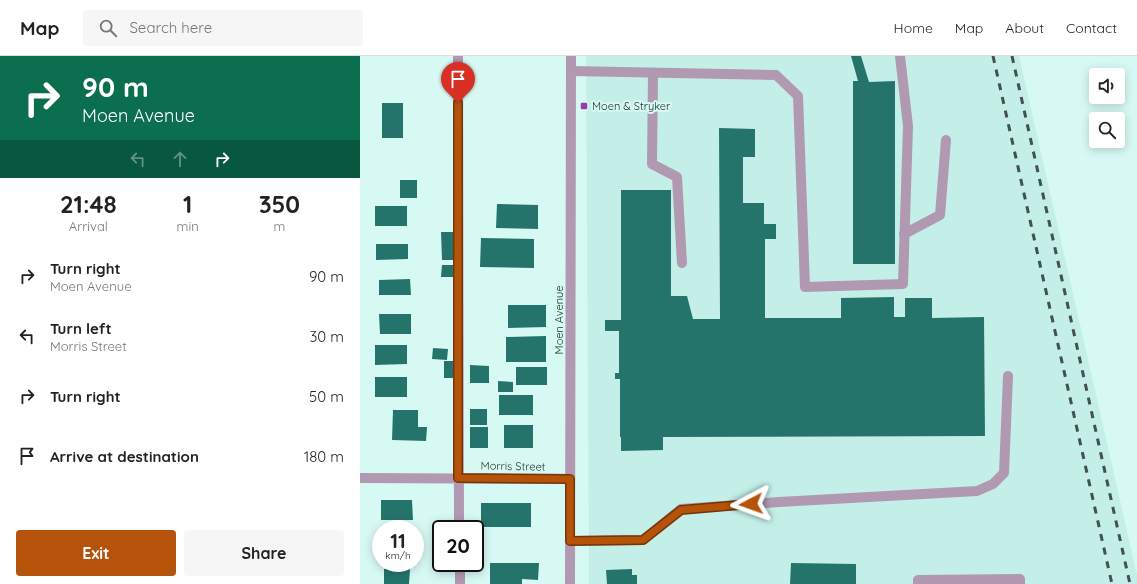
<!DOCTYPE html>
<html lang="en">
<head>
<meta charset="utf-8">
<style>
	body { margin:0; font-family:Quicksand,sans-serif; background:#f6f6f6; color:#222; height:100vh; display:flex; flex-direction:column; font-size:15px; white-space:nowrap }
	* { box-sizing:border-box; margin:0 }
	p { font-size:13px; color:#767676 }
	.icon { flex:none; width:22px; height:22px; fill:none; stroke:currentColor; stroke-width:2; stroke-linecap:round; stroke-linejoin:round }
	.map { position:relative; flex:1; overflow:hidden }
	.side { display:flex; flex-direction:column; background:#fff; width:360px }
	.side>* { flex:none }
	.top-card { background:#0b6e4f; color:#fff; overflow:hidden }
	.tools { position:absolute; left:729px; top:12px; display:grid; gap:8px }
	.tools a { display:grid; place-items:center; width:36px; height:36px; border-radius:4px; background:#fff; box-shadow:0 2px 10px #0003; font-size:20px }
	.speed { position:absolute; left:12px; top:464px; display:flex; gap:8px; font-size:20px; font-weight:700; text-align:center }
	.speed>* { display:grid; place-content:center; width:52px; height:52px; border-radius:50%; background:#fff; box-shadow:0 2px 10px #0003; line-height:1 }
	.speed small { font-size:10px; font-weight:400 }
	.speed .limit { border:2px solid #111; border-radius:6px; background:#fff; color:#111 }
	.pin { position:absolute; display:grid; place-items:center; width:34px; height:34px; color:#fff; margin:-41px -17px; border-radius:50% 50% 50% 0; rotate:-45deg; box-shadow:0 0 4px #0007 }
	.pin .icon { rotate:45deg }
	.me { position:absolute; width:44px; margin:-22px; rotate:266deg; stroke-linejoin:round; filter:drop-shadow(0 0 3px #0008) }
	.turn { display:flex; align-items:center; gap:14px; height:84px; padding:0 16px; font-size:18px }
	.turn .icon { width:52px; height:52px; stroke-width:2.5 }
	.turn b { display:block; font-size:28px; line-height:34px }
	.lanes { display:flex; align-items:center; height:38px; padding:0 16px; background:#0003; justify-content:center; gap:20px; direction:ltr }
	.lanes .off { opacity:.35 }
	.eta { display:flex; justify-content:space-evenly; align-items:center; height:68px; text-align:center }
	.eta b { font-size:24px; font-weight:700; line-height:28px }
	.primary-button { display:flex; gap:8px; margin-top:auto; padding:8px 16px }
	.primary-button a { flex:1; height:46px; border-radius:4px; background:#b45309; color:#fff; font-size:16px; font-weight:700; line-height:46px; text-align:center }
	.primary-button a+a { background:#f6f6f6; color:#222 }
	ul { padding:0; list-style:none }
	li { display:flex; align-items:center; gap:12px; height:60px; padding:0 16px }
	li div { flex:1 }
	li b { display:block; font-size:15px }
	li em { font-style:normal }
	header { display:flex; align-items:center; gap:24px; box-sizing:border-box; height:56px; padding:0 20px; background:#fff; border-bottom:1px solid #e0e0e0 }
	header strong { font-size:19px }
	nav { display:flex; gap:22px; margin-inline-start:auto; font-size:14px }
	.search { width:280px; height:36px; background:#f6f6f6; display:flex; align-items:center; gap:10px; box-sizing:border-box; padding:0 14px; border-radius:4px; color:#767676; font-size:15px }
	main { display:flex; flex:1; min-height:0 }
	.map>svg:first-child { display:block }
	.built { fill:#c4efe8 }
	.building { fill:#25746c }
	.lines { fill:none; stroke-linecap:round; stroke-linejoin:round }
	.minor { stroke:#b199b1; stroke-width:10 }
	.rail { stroke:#40514e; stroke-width:3; stroke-dasharray:7 7; stroke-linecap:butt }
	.route-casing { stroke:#753606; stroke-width:10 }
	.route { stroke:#b45309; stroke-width:7 }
	.poi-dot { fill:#9c3ba3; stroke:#d7f9f4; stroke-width:1.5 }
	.labels { text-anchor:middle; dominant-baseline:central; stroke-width:4; stroke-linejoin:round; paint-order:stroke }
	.poi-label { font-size:11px; fill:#23312f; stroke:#d7f9f4; text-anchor:start }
	.street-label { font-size:11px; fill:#23312f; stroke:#d7f9f4 }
</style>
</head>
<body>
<header>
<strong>Map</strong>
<div class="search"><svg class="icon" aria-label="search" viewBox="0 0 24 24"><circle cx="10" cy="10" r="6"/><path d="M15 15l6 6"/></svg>Search here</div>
<nav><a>Home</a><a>Map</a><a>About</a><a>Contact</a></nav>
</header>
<main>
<section class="side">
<div class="top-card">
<div class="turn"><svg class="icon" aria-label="right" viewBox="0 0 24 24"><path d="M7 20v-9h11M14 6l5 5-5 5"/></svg><div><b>90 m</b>Moen Avenue</div></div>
<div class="lanes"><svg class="icon off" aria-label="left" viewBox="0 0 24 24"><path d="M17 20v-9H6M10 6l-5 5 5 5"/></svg><svg class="icon off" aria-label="ahead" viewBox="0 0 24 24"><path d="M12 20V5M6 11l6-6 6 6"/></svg><svg class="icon" aria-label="right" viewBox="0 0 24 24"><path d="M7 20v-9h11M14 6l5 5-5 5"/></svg></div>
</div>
<div class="eta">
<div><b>21:48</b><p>Arrival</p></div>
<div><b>1</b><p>min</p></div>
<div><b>350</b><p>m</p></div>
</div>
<ul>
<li><svg class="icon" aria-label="right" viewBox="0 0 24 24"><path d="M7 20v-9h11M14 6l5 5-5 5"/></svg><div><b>Turn right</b><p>Moen Avenue</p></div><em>90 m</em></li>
<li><svg class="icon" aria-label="left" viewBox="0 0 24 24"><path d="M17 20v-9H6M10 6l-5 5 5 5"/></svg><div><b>Turn left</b><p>Morris Street</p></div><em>30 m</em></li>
<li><svg class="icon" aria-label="right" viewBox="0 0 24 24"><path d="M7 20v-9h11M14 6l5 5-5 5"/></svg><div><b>Turn right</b></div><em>50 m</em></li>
<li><svg class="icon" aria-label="arrive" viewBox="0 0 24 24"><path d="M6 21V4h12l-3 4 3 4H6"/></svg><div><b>Arrive at destination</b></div><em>180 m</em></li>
</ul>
<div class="primary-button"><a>Exit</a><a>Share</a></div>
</section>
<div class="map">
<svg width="777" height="528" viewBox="0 0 777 528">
	<rect width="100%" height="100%" fill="#d7f9f4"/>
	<!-- built -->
	<polygon class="built" points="226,0 659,0 777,519 777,528 229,528"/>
	<!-- building -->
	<g class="building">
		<polygon points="491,0 501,0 509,26 535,25 535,208 493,208 493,25 498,25"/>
		<rect x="22" y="47" width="21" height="35"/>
		<polygon points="359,72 395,73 395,101 383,101 383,147 404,147 404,168 416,168 416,183 405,183 405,262 481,262 481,242 534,241 534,261 545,261 545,242 572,242 572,262 624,261 625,380 303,381 303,394 261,395 261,381 260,381 260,323 255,323 255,317 259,317 259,275 245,275 245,264 261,264 261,134 311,134 311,240 327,240 333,263 360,263"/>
		<rect x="40" y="124" width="17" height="18"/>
		<polygon points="137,148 178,149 178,173 136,172"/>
		<rect x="15" y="150" width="32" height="20"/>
		<polygon points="81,176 97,176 97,204 82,204"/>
		<polygon points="121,182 174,183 174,212 120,211"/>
		<polygon points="16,188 48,188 48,203 16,204"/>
		<polygon points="82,209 97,209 97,221 81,221"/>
		<polygon points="50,223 51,239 19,239 19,224"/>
		<polygon points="148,249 186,249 186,271 148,272"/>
		<polygon points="19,258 51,258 51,278 20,278"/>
		<polygon points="186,280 186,306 146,306 146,281"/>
		<polygon points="15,289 47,289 47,308 15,309"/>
		<polygon points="73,292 88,293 87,304 72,303"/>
		<rect x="84" y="305" width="15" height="17"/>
		<polygon points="110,309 129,310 129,327 110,327"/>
		<rect x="156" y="311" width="31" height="18"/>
		<rect x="15" y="321" width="32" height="20"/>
		<polygon points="138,325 153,326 153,336 138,336"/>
		<rect x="139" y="339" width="34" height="20"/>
		<rect x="110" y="353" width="17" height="16"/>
		<polygon points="33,354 58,354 58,371 67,371 66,385 32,384"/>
		<rect x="144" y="369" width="29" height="23"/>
		<rect x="110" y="371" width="18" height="21"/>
		<polygon points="21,444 52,444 53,464 21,464"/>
		<rect x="121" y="447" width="50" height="24"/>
		<polygon points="130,507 179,507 178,524 162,523 162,528 130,528"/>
		<polygon points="431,507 496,508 496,528 430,528"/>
		<polygon points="24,513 50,513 49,528 24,528"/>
		<polygon points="272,513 272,519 277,519 277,528 247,528 246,514"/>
	</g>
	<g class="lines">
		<!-- minor -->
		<g class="minor">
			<polyline points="98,0 99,473"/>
			<polyline points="211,15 416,19 438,40 445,231 543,228 548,70 540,0"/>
			<polyline points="293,17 292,108 317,121 322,207"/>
			<polyline points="544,178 580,159 586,84"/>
			<polyline points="0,422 210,423"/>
			<polyline points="210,485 283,484 321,453 419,446 617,435 633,428 644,417 648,320"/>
			<polyline points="100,507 100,528"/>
			<polyline points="210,528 211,0"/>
			<polyline points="558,528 558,524 660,523 660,528"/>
		</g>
		<!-- rail -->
		<g class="rail">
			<polyline points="633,0 752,528"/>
			<polyline points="652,0 770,528"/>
		</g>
	</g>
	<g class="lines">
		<defs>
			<polyline id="route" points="98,47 98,422 210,423 210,485 283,484 321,454 391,448"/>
		</defs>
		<!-- route casing -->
		<use href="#route" class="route-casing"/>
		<!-- route -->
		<use href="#route" class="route"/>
	</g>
	<!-- markers -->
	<rect class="poi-dot" x="220" y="46" width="8" height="8" rx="2"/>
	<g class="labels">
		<!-- poi labels -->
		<g class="poi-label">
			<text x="232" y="50">Moen &amp; Stryker</text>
		</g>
		<!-- street labels -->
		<g class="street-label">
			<text transform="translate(199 264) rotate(-90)">Moen Avenue</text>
			<text transform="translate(153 410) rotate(1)">Morris Street</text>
		</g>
	</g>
</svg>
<div class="tools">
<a><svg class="icon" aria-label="sound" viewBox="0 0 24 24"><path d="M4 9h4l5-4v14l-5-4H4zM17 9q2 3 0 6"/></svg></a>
<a><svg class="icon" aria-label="search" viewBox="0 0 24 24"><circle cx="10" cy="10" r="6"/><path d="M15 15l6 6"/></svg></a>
</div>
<div class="speed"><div>11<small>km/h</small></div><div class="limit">20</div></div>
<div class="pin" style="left:98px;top:47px;background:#d93025"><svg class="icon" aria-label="arrive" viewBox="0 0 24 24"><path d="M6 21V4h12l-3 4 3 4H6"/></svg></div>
<svg class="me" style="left:391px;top:448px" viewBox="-20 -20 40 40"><path d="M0-17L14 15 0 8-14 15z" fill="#b45309" stroke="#fff" stroke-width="4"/></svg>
</div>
</main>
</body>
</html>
